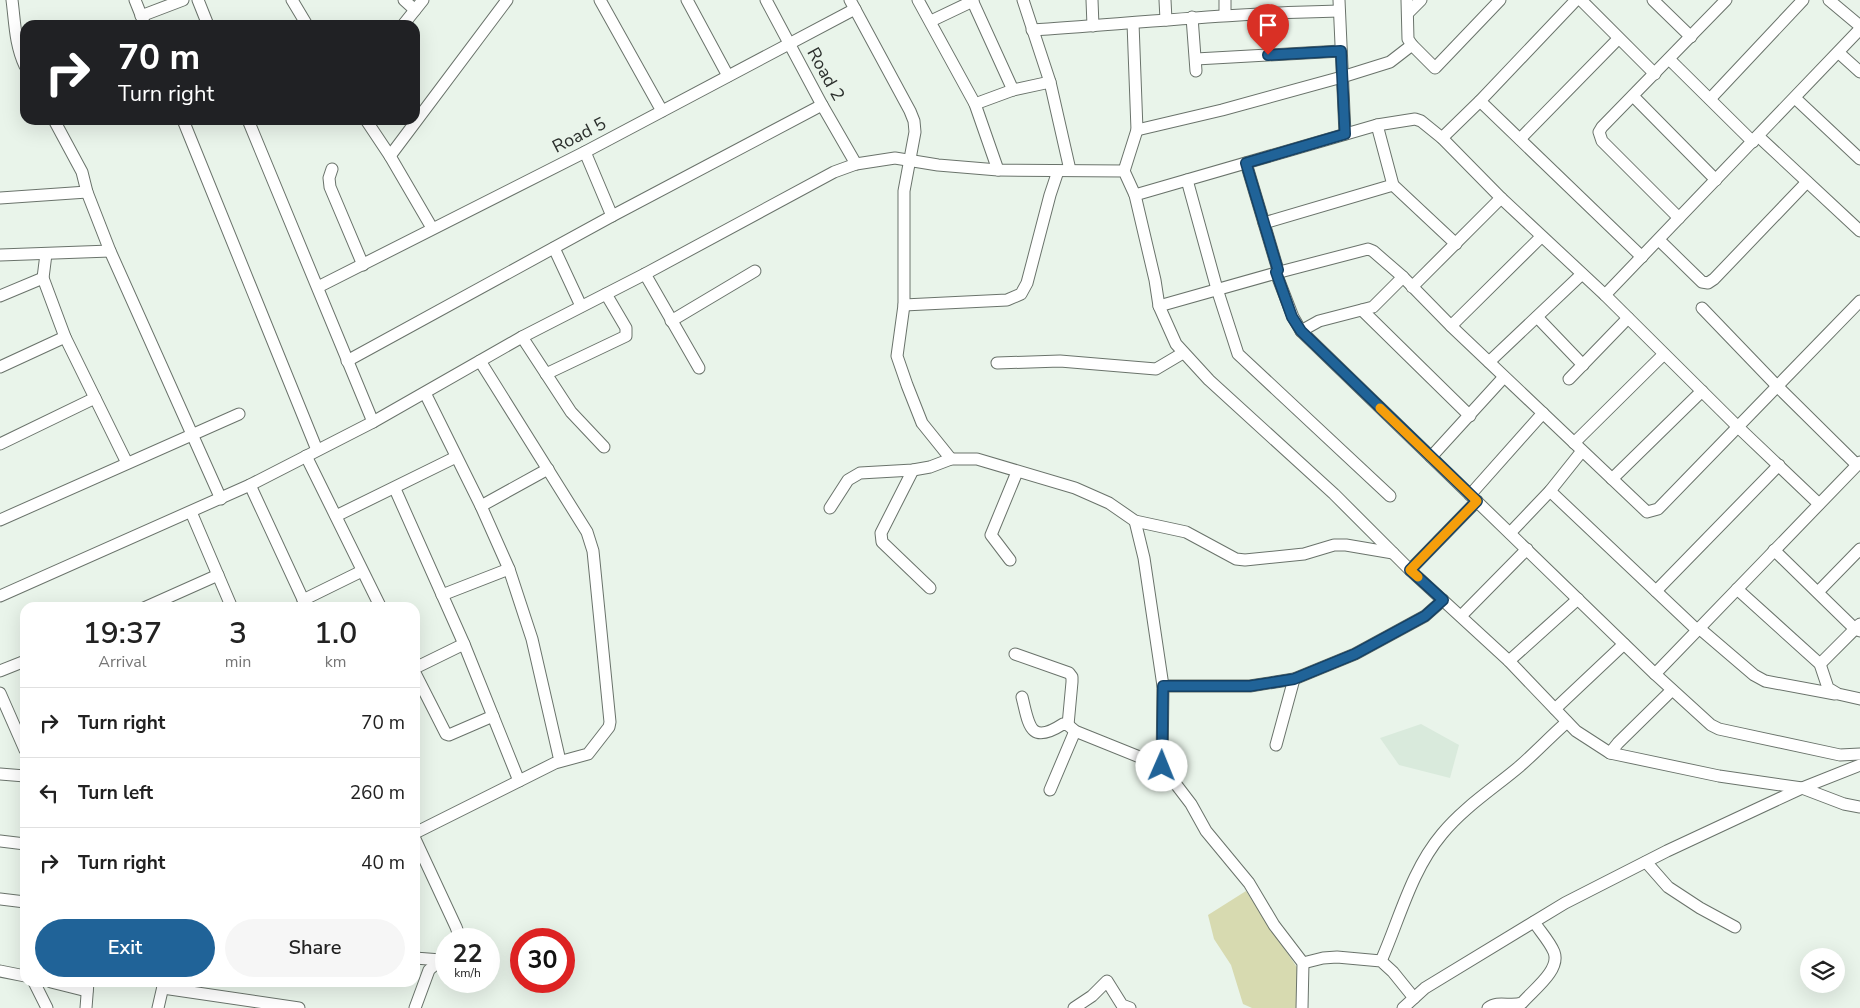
<!DOCTYPE html>
<html lang="en">
<head>
<meta charset="utf-8">
<style>
	body { margin:0; font-family:"Nunito Sans",sans-serif; background:#f6f6f6; color:#222; height:100vh; display:flex; flex-direction:column; font-size:19px; white-space:nowrap }
	* { box-sizing:border-box; margin:0 }
	p { font-size:16px; color:#767676 }
	.icon { flex:none; width:28px; height:28px; fill:none; stroke:currentColor; stroke-width:2; stroke-linecap:round; stroke-linejoin:round }
	.map { position:relative; flex:1; overflow:hidden }
	.panel { position:absolute; left:20px; top:602px; width:400px; height:385px; display:flex; flex-direction:column; background:#fff; border-radius:15px; box-shadow:0 5px 20px #0002 }
	.panel>* { flex:none }
	.top-card { position:absolute; left:20px; top:20px; width:400px; height:105px; border-radius:15px; box-shadow:0 5px 20px #0002; background:#202124; color:#fff; overflow:hidden }
	.buttons { position:absolute; left:1800px; top:948px; display:grid; gap:10px }
	.buttons a { display:grid; place-items:center; width:45px; height:45px; border-radius:50%; background:#fff; box-shadow:0 5px 20px #0002; font-size:25px }
	.speed { position:absolute; left:435px; top:928px; display:flex; gap:10px; font-size:25px; font-weight:700; text-align:center }
	.speed>* { display:grid; place-content:center; width:65px; height:65px; border-radius:50%; background:#fff; box-shadow:0 5px 20px #0002; line-height:1 }
	.speed small { font-size:12px; font-weight:400 }
	.speed .limit { border:8px solid #d22; background:#fff; color:#111 }
	.pin { position:absolute; display:grid; place-items:center; width:42px; height:42px; color:#fff; margin:-51px -21px; border-radius:50% 50% 50% 0; rotate:-45deg; box-shadow:0 0 5px #0007 }
	.pin .icon { rotate:45deg }
	.me { position:absolute; width:55px; margin:-28px; rotate:1deg; stroke-linejoin:round; filter:drop-shadow(0 0 4px #0008) }
	.turn { display:flex; align-items:center; gap:18px; height:105px; padding:0 15px; font-size:22px }
	.turn .icon { width:65px; height:65px; stroke-width:2.5 }
	.turn b { display:block; font-size:35px; line-height:42px }
	.eta { display:flex; justify-content:space-evenly; align-items:center; height:85px; text-align:center }
	.eta b { font-size:30px; font-weight:600; line-height:35px }
	.action { display:flex; gap:10px; margin-top:auto; padding:10px 15px }
	.action a { flex:1; height:58px; border-radius:30px; background:#206398; color:#fff; font-size:20px; font-weight:600; line-height:58px; text-align:center }
	.action a+a { background:#f6f6f6; color:#222 }
	ul { padding:0; list-style:none }
	li { display:flex; align-items:center; gap:15px; height:70px; padding:0 15px; border-top:1px solid #e0e0e0 }
	li div { flex:1 }
	li b { display:block; font-size:19px }
	li em { font-style:normal }
	.map>svg:first-child { display:block }
	.built { fill:#d9eadc }
	.green { fill:#d7dab0 }
	.lines { fill:none; stroke-linecap:round; stroke-linejoin:round }
	.minor-casing { stroke:#6a736b; stroke-width:13 }
	.minor { stroke:#fff; stroke-width:11 }
	.route-casing { stroke:#154063; stroke-width:12 }
	.route { stroke:#206398; stroke-width:9 }
	.slow { stroke:#f59e0b; stroke-width:9 }
	.labels { text-anchor:middle; dominant-baseline:central; stroke-width:5; stroke-linejoin:round; paint-order:stroke }
	.street-label { font-size:18px; fill:#2c302d; stroke:#e9f4ea }
</style>
</head>
<body>
<div class="map">
<svg width="1860" height="1008" viewBox="0 0 1860 1008">
	<rect width="100%" height="100%" fill="#e9f4ea"/>
	<!-- built -->
	<polygon class="built" points="1421,724 1459,745 1450,778 1399,765 1380,738"/>
	<!-- green -->
	<polygon class="green" points="1246,891 1298,969 1298,1008 1252,1008 1243,1004 1231,965 1214,939 1208,915"/>
	<g class="lines">
		<defs>
			<g id="minor">
				<path d="M12,0C15,23 15,45 25,66"/>
				<polyline points="135,0 145,25"/>
				<polyline points="198,0 208,25"/>
				<polyline points="292,0 307,25"/>
				<polyline points="404,0 415,10"/>
				<polyline points="600,0 662,111"/>
				<polyline points="687,0 728,76"/>
				<polyline points="766,0 822,105 856,164"/>
				<polyline points="850,0 910,111 914,121 915,132 904,191 904,305 897,356 907,385 922,423 951,459"/>
				<polyline points="918,0 975,104 998,170"/>
				<polyline points="972,0 1013,90"/>
				<polyline points="1023,0 1050,82 1070,170"/>
				<polyline points="1092,0 1093,26"/>
				<polyline points="1165,0 1166,20"/>
				<polyline points="1225,0 1225,15"/>
				<polyline points="1339,0 1345,134"/>
				<polyline points="1407,0 1408,39 1412,45 1435,68 1500,0"/>
				<polyline points="1581,0 1655,74"/>
				<polyline points="1653,0 1691,37"/>
				<polyline points="1829,0 1860,26"/>
				<polyline points="1408,13 1421,0"/>
				<polyline points="141,16 183,0"/>
				<polyline points="1192,17 1196,71"/>
				<polyline points="931,21 973,1"/>
				<polyline points="403,25 423,0"/>
				<path d="M1032,30C1135,23 1236,13 1339,11"/>
				<polyline points="1839,53 1860,72"/>
				<polyline points="1196,59 1341,51"/>
				<polyline points="1669,59 1753,142"/>
				<polyline points="1633,96 1716,180"/>
				<polyline points="1795,98 1860,159"/>
				<polyline points="1710,99 1803,0"/>
				<polyline points="1480,101 1642,257"/>
				<polyline points="975,104 1013,90 1050,82"/>
				<polyline points="54,120 82,172 87,192 110,251 221,499"/>
				<polyline points="183,120 317,450"/>
				<polyline points="248,120 373,422"/>
				<polyline points="366,120 390,156 432,228"/>
				<polyline points="1377,125 1393,185 1456,244"/>
				<polyline points="1137,130 1222,110 1342,77 1390,62 1412,45"/>
				<polyline points="1758,136 1860,231"/>
				<polyline points="1442,138 1480,101 1576,0"/>
				<polyline points="1520,139 1618,39"/>
				<polyline points="585,152 612,216"/>
				<polyline points="390,156 507,0"/>
				<polyline points="1246,163 1278,270 1276,273 1293,317 1301,331 1655,674 1711,725 1719,729 1840,755 1860,754"/>
				<polyline points="332,169 329,178 330,187 363,265"/>
				<polyline points="1124,171 1137,130 1133,23"/>
				<polyline points="1187,180 1217,289 1238,354 1390,496"/>
				<polyline points="1135,195 1377,125 1415,119 1421,121 1442,138 1501,198 1605,295 1738,427 1819,504"/>
				<polyline points="0,198 87,192"/>
				<polyline points="1679,218 1602,141 1599,132 1602,127 1726,0"/>
				<polyline points="1264,223 1393,185"/>
				<polyline points="1659,240 1702,282 1708,283 1714,279 1807,182"/>
				<polyline points="554,248 581,306"/>
				<polyline points="46,254 43,278 65,337 127,463"/>
				<polyline points="0,255 110,251"/>
				<polyline points="645,274 699,368"/>
				<polyline points="318,287 585,152 855,9"/>
				<polyline points="1412,287 1501,198"/>
				<polyline points="1605,295 1860,29"/>
				<polyline points="0,296 43,278"/>
				<polyline points="904,305 1007,300 1021,294 1027,283 1050,195 1058,171"/>
				<polyline points="1159,306 1276,273 1368,249 1373,251 1403,277 1451,326 1647,512 1658,509 1860,301"/>
				<polyline points="1702,308 1778,387 1857,465"/>
				<polyline points="1362,310 1470,416"/>
				<polyline points="1537,317 1583,365"/>
				<polyline points="671,321 755,271"/>
				<polyline points="1451,326 1541,237"/>
				<polyline points="1301,331 1319,321 1373,307 1403,277"/>
				<polyline points="522,337 571,412 604,447"/>
				<polyline points="347,361 612,216 822,105"/>
				<polyline points="1489,362 1582,274"/>
				<polyline points="997,363 1060,361 1156,369 1183,353"/>
				<polyline points="0,367 65,337"/>
				<polyline points="546,374 626,336 626,328 606,294"/>
				<polyline points="1569,379 1628,318"/>
				<polyline points="425,393 481,506 509,569 532,639 560,761"/>
				<polyline points="1574,443 1664,354"/>
				<polyline points="0,444 95,398"/>
				<polyline points="306,456 381,608"/>
				<polyline points="1431,457 1504,377"/>
				<polyline points="913,470 881,533 882,542 930,588"/>
				<polyline points="1612,479 1702,391"/>
				<polyline points="250,485 307,608"/>
				<polyline points="395,489 464,644 519,781"/>
				<polyline points="1550,491 1697,630"/>
				<polyline points="1470,495 1543,413"/>
				<polyline points="481,506 548,469"/>
				<polyline points="830,508 848,480 860,473 913,470 930,467 951,459 977,459 1075,488 1109,503 1135,521 1186,532 1236,559 1245,560 1304,554 1334,545 1346,545 1393,553"/>
				<polyline points="191,512 232,608"/>
				<polyline points="336,516 456,457"/>
				<polyline points="0,520 239,414"/>
				<polyline points="1135,521 1144,558 1163,686 1162,766"/>
				<polyline points="1510,533 1550,491 1582,451"/>
				<polyline points="1774,550 1855,629 1860,631"/>
				<polyline points="1010,560 991,535 1017,472"/>
				<polyline points="1410,570 1477,501"/>
				<polyline points="1737,589 1820,664 1828,688 1838,694 1860,699"/>
				<polyline points="1656,591 1779,465"/>
				<polyline points="1818,592 1860,549"/>
				<polyline points="442,595 509,569"/>
				<polyline points="0,596 250,485 373,422 522,337 645,274 834,172 856,164 895,158 938,165 998,170 1124,171 1135,195 1155,280 1159,306 1176,344 1209,380 1334,494 1410,570 1509,661 1576,731 1610,753 1719,776 1802,788 1844,804 1860,807"/>
				<polyline points="303,600 362,571"/>
				<polyline points="144,608 218,575"/>
				<polyline points="1461,616 1527,549"/>
				<polyline points="1699,628 1754,675 1765,681 1835,694"/>
				<polyline points="1015,654 1069,673 1072,677 1072,682 1068,725"/>
				<polyline points="1509,661 1578,599"/>
				<polyline points="1820,664 1860,624"/>
				<polyline points="415,668 464,644"/>
				<polyline points="0,671 25,661"/>
				<polyline points="415,673 446,734 449,735 493,716"/>
				<polyline points="1655,674 1860,462"/>
				<polyline points="1163,686 1250,686 1294,679 1355,654 1425,616 1443,600"/>
				<polyline points="0,693 25,750"/>
				<path d="M1022,697C1029,724 1029,746 1063,724L1068,725L1075,731L1162,766L1191,804L1206,831L1249,883L1274,925L1303,963L1302,1008"/>
				<polyline points="1555,709 1624,644"/>
				<polyline points="1276,745 1294,679"/>
				<polyline points="1610,753 1618,743 1672,690"/>
				<polyline points="0,774 25,776"/>
				<polyline points="1050,790 1075,731"/>
				<polyline points="415,833 555,763 588,754 609,727 610,722 593,551 587,532 480,361"/>
				<polyline points="415,839 456,927 459,935 458,939"/>
				<polyline points="0,841 25,844"/>
				<polyline points="1646,862 1668,887 1700,908 1735,927"/>
				<polyline points="0,899 25,902"/>
				<polyline points="415,958 441,960"/>
				<path d="M1381,961C1400,918 1411,871 1442,834C1463,808 1494,788 1520,766C1536,752 1551,736 1567,722"/>
				<polyline points="1303,963 1323,958 1337,957 1381,961 1393,972 1414,998"/>
				<polyline points="0,971 25,976"/>
				<polyline points="34,982 47,1008"/>
				<polyline points="51,982 87,991"/>
				<polyline points="163,988 299,1008"/>
				<polyline points="86,1008 88,982"/>
				<polyline points="158,1008 164,982"/>
				<polyline points="415,1008 429,970 446,955"/>
				<polyline points="1074,1008 1092,996 1107,981 1122,1005 1130,1008"/>
				<polyline points="1403,1008 1425,988 1565,903 1667,851 1802,788 1860,765"/>
				<path d="M1488,1008C1498,1000 1510,1007 1522,1003C1533,990 1561,970 1554,952C1550,942 1540,931 1534,922"/>
			</g>
		</defs>
		<!-- minor casing -->
		<use href="#minor" class="minor-casing"/>
		<!-- minor -->
		<use href="#minor" class="minor"/>
	</g>
	<g class="lines">
		<defs>
			<polyline id="route" points="1162,766 1163,686 1250,686 1294,679 1355,654 1425,616 1443,600 1410,570 1477,501 1301,331 1292,317 1276,272 1278,270 1246,163 1345,134 1341,51 1268,55"/>
		</defs>
		<!-- route casing -->
		<use href="#route" class="route-casing"/>
		<!-- route -->
		<use href="#route" class="route"/>
		<!-- slow -->
		<polyline class="slow" points="1380,408 1477,501 1410,570 1418,577"/>
	</g>
	<g class="labels">
		<!-- street labels -->
		<g class="street-label">
			<text transform="translate(826 74) rotate(61)">Road 2</text>
			<text transform="translate(579 135) rotate(-27)">Road 5</text>
		</g>
	</g>
</svg>
<div class="buttons">
<a><svg class="icon" aria-label="layers" viewBox="0 0 24 24"><path d="M12 4l9 5-9 5-9-5zM3 14l9 5 9-5"/></svg></a>
</div>
<div class="speed"><div>22<small>km/h</small></div><div class="limit">30</div></div>
<div class="pin" style="left:1268px;top:55px;background:#d93025"><svg class="icon" aria-label="arrive" viewBox="0 0 24 24"><path d="M6 21V4h12l-3 4 3 4H6"/></svg></div>
<svg class="me" style="left:1162px;top:766px" viewBox="-20 -20 40 40"><circle r="19" fill="#fff"/><path d="M0-13L10 11 0 6-10 11z" fill="#206398"/></svg>
<div class="top-card">
<div class="turn"><svg class="icon" aria-label="right" viewBox="0 0 24 24"><path d="M7 20v-9h11M14 6l5 5-5 5"/></svg><div><b>70 m</b>Turn right</div></div>
</div>
<section class="panel">
<div class="eta">
<div><b>19:37</b><p>Arrival</p></div>
<div><b>3</b><p>min</p></div>
<div><b>1.0</b><p>km</p></div>
</div>
<ul>
<li><svg class="icon" aria-label="right" viewBox="0 0 24 24"><path d="M7 20v-9h11M14 6l5 5-5 5"/></svg><div><b>Turn right</b></div><em>70 m</em></li>
<li><svg class="icon" aria-label="left" viewBox="0 0 24 24"><path d="M17 20v-9H6M10 6l-5 5 5 5"/></svg><div><b>Turn left</b></div><em>260 m</em></li>
<li><svg class="icon" aria-label="right" viewBox="0 0 24 24"><path d="M7 20v-9h11M14 6l5 5-5 5"/></svg><div><b>Turn right</b></div><em>40 m</em></li>
</ul>
<div class="action"><a>Exit</a><a>Share</a></div>
</section>
</div>
</body>
</html>
